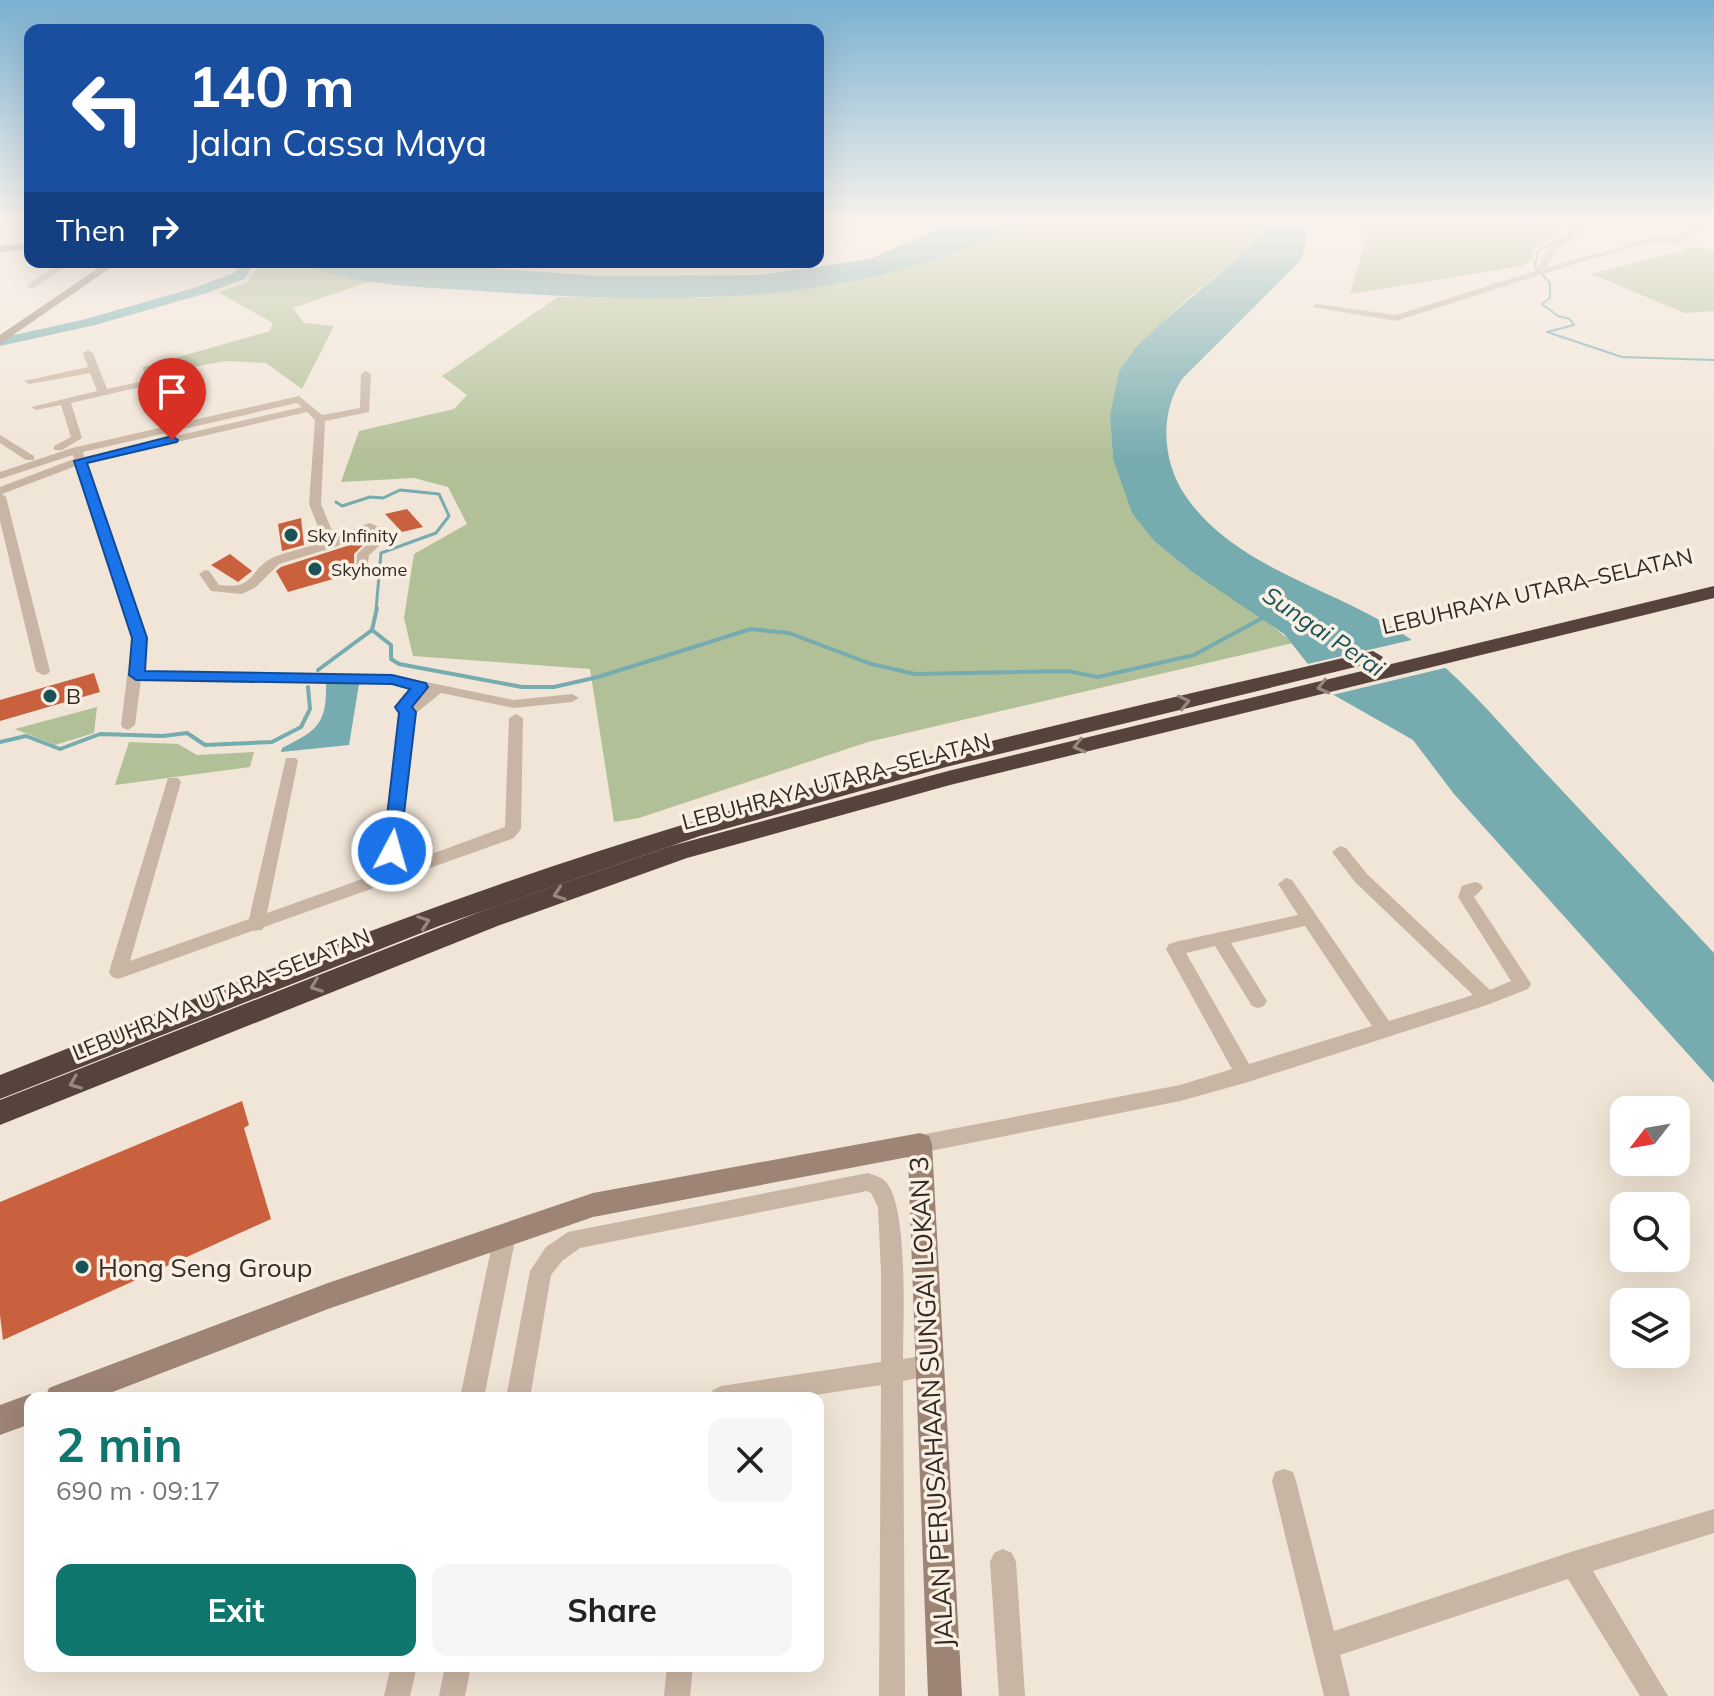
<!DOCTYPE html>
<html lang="en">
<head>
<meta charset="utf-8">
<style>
	body { margin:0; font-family:Mulish,sans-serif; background:#f6f6f6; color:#222; height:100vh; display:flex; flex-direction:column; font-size:30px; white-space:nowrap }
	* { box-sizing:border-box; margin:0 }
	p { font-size:26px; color:#767676 }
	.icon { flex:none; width:44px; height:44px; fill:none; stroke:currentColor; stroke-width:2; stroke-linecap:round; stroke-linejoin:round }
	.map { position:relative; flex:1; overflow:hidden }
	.panel { position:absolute; left:24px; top:1392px; width:800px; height:280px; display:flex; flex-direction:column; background:#fff; border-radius:16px; box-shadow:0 8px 32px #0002 }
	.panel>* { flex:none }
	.guide { position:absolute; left:24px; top:24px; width:800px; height:244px; border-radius:16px; box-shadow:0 8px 32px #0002; background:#1a4fa0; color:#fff; overflow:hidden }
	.needle { width:52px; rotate:239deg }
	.controls { position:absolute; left:1610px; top:1096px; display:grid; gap:16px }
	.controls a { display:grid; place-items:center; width:80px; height:80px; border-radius:16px; background:#fff; box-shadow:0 8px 32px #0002; font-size:40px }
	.pin { position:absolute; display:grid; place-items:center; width:68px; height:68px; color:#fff; margin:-82px -34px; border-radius:50% 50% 50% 0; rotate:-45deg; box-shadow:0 0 8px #0007 }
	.pin .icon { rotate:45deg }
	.me { position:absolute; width:88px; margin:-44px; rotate:6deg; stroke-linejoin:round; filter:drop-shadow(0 0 6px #0008) }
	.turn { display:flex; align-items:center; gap:28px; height:168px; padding:0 32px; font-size:36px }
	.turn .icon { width:104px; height:104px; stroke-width:2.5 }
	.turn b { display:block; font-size:56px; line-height:68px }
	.then { display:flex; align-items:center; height:76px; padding:0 32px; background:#0003; gap:16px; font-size:30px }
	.round { display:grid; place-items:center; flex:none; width:84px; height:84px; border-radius:16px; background:#f6f6f6 }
	.headline { display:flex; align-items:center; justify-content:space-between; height:136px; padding:0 32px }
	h1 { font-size:48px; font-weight:700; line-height:60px; color:#0f766e }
	.action { display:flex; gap:16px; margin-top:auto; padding:16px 32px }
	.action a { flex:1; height:92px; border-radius:16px; background:#0f766e; color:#fff; font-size:32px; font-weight:700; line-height:92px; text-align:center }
	.action a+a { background:#f6f6f6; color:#222 }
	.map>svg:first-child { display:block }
	.green { fill:#b2c097 }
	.water { fill:#76acaf }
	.pier { fill:#f1e5d7 }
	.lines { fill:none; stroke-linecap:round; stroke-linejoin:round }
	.stream-far2 { stroke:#76acaf; stroke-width:2 }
	.stream-far1 { stroke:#76acaf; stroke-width:3 }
	.stream { stroke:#76acaf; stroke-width:4 }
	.river { fill:#76acaf; fill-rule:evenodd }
	.building { fill:#c9613e }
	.street { fill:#c9b5a3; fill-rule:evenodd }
	.secondary { fill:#9d8475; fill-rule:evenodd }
	.highway { fill:#56443c; fill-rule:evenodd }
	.oneway { stroke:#97897f }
	.route { fill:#1a73e8; stroke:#114b97; stroke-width:2 }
	.poi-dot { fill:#1a5257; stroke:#f9f0e3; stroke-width:3 }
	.labels { text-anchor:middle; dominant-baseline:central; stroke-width:7; stroke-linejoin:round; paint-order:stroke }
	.far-poi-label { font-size:18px; fill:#342a25; stroke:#f9f0e3; text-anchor:start }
	.street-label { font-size:22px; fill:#342a25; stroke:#f9f0e3 }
	.poi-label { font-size:22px; fill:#342a25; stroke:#f9f0e3; text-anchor:start }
	.water-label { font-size:24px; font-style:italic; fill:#1a5257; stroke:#f9f0e3 }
	.near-poi-label { font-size:26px; fill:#342a25; stroke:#f9f0e3; text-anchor:start }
	.near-street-label { font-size:26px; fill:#342a25; stroke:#f9f0e3 }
</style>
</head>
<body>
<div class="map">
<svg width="1714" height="1696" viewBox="0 0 1714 1696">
	<rect width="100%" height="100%" fill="#f1e5d7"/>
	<!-- green -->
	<g class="green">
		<polygon points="1025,222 1263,222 1262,234 1249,248 1186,300 1136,347 1110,416 1113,458 1132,512 1154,541 1192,572 1260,616 1293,643 868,742 639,818 614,822 590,669 413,656 404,618 414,554 467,524 448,487 414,478 341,482 359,431 454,409 467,395 442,376 558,297 704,298 810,288 874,276 955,254"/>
		<polygon points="1360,222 1574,222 1532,251 1533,258 1522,266 1350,294 1367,235"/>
		<polygon points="1695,247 1714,250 1714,311 1685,313 1591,274"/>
		<polygon points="262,262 296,262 370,281 293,308 304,323 334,326 302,389 266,363 225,361 145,376 143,367 270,331 273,323 218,292 246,283"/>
		<polygon points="97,707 94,733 55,745 15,729"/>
		<polygon points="129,742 178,744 197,755 254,752 250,767 115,785"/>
	</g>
	<!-- water -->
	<g class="water">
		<path d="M954,222H1025C858,309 664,304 482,291C420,287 354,286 296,262H404L600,276L761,275L870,259Z"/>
		<path d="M1263,222H1304C1308,237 1306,245 1301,260L1182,379C1159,414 1162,464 1187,498C1240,573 1345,590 1416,643C1462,678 1501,725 1540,767C1598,829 1656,891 1714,953V1083L1454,794L1413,740L1332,694L1284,634L1192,572L1154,541L1132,513L1113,459L1110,416L1119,372L1136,347L1159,325L1249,248L1262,234Z"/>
		<path d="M326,684H359L349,745L281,752L282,748C316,731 327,725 326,684Z"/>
	</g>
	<!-- pier -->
	<polygon class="pier" points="1416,639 1449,667 1328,696 1312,682 1303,665"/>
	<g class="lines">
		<!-- stream-far2 -->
		<g class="stream-far2">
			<polyline points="1569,233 1583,222"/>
			<polyline points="1562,238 1538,251 1535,267 1550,283 1550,298 1542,304 1558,316 1570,319 1574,325 1547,332 1622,357 1714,360"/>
		</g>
		<!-- stream-far1 -->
		<polyline class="stream-far1" points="336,502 342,506 370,497 383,498 400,490 439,494 449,516 436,533 381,553 376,610"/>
		<!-- stream -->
		<g class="stream">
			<polyline points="377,608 372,630 391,645 391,659 399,664 522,687 554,687 598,677 751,629 789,633 871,664 915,674 1067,671 1098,677 1194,655 1266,616"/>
			<polyline points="318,670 372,630"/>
			<polyline points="0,742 26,736 60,749 100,734 163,736 187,733 205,745 272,742 301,727 310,709 308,687"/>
		</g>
		<!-- river -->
		<polygon class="river" points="243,262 255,262 244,279 207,293 95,325 0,346 0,338 86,319 197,287 234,273"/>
	</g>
	<!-- building -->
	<g class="building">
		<polygon points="407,509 423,527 402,532 385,514"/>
		<polygon points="301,518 304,545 282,551 278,524"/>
		<polygon points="369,539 354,554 354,573 288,592 276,571 281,567"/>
		<polygon points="230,554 252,571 238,582 211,565"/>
		<polygon points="94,673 100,692 0,721 0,700"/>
		<polygon points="242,1101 249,1125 244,1128 271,1219 3,1340 0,1315 0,1202"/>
	</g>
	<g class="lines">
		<!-- street -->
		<g class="street">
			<polygon points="0,222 19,222 0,226"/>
			<path d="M1585,222H1595L1559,249L1545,268L1652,238H1675L1704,222H1714L1680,243L1652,242L1578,263L1396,321L1312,307L1316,304L1396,315L1538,270C1541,249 1568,234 1585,222Z"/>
			<polygon points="62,262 72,262 34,288 28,288 28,284"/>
			<polygon points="88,350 93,353 107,389 191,371 196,374 71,403 82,438 62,450 54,450 54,446 71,437 61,405 36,410 31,407 97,391 90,373 29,384 24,381 88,367 83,353"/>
			<path d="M366,371L371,374L369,412L325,421L321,504L335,538L369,523L390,531L386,540L369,555L366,575L362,576L356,572L357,554L376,536L377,533L370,531L335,547L279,564L256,587L242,594L211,591L199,574L205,570L209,571L219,585C257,590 248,569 274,557C290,551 308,547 324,542L309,504L315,420L307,412L86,463L146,638L142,671L392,675L514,700L572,694L579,698L572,702L514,708L441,693L415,714L399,866L505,827L509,718L516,714L523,718L521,829L514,838L264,927L262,930L252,931L118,979L112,977L109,972L168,778H178L181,782L130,961L249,919L286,758H296L298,761L267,913L382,872L401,713L396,707L412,687L392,683L141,679L135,725L128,730L123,728L121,725L132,638L76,466L2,494L6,497L50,671L48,674L43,675L36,671L0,521V487L74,459L73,455L0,479V472L72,448L299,396L322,415L360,408L361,374ZM297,403L302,407L84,457L83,452Z"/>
			<polygon points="0,435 34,456 34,460 26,460 0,443"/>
			<path d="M1340,846L1346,848L1367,874L1490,990L1511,981L1458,897L1462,886L1475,882L1481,884L1483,888L1474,897L1528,979L1531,984L1528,989L1487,1005L1245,1083L1180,1101L920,1153L913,1150L910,1144L913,1138L920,1135L1180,1085L1232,1069L1166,949L1169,944L1175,942L1298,915L1278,884L1286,878L1292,880L1389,1021L1473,995L1355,882L1332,852ZM1305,926L1372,1026L1249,1064L1186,953L1215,946L1252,1006L1258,1008L1264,1006L1267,1001L1231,943Z"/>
			<path d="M868,1173C873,1175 881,1177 885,1181C909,1204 903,1323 903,1359L928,1355L936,1358L939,1366L936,1374L903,1381L905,1696H879L881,1385L795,1398H709L713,1390L721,1386L881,1362V1273L878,1207L871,1193L867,1191L580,1248L562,1261L551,1275L530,1398H506L530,1271L546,1247L568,1232Z"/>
			<polygon points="505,1225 512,1228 516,1235 484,1398 460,1398 494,1235 498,1228"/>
			<polygon points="1284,1469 1293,1472 1296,1481 1334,1631 1574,1551 1714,1509 1714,1533 1593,1571 1668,1696 1640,1696 1568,1579 1340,1655 1350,1696 1324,1696 1272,1481 1275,1472"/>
			<polygon points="1003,1549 1012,1553 1016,1562 1025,1696 999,1696 990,1562 994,1553"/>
			<polygon points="391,1666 417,1666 410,1696 384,1696"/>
			<polygon points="445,1666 471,1666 465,1696 439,1696"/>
			<polygon points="667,1666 693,1666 690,1696 664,1696"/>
		</g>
		<!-- secondary -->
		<g class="secondary">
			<polygon points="30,243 30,249 0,252 0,246"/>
			<polygon points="107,262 119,262 0,344 0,335"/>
			<polygon points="920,1133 929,1136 932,1144 962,1696 928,1696 908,1157 593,1217 328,1309 97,1398 45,1398 49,1388 59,1384 328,1283 593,1193"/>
			<polygon points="30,1394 39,1398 30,1398 30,1424 0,1435 0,1405"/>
		</g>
		<!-- highway -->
		<g class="highway">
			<polygon points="1714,586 1714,598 950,785 687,858 500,925 0,1125 0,1100 482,911 671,846 948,771"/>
			<path d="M1373,651L1383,657L1380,661L946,767L700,836L439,926L0,1099V1075C198,998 394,917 596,852C850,769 1113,712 1373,651Z"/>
		</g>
	</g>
	<!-- one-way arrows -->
	<defs><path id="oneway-chevron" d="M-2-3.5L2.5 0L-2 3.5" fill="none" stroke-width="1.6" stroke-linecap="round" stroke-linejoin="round" transform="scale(2)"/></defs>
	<g class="oneway">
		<use href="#oneway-chevron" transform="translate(1323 687) rotate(166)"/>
		<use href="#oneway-chevron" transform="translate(1184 702) rotate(-13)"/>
		<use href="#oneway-chevron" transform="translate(1079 746) rotate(166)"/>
		<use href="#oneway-chevron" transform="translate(559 894) rotate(161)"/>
		<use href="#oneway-chevron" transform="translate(424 922) rotate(-20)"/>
		<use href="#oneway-chevron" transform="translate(316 986) rotate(159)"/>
		<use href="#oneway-chevron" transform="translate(75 1083) rotate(158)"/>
	</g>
	<!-- sky -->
	<linearGradient id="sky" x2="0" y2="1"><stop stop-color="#7ab1d1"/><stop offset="0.48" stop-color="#f9f3ed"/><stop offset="1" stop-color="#f9f3ed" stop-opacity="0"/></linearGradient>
	<rect width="1714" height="460" fill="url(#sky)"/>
	<!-- route -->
	<polygon class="route" points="172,436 178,440 177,442 87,463 147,638 145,671 392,675 426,683 428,687 412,707 416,712 399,856 392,858 383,851 399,713 395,707 410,689 392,684 136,680 129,675 132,638 74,461"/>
	<!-- markers -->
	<g class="poi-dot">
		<circle cx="291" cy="535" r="8"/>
		<circle cx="315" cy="569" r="8"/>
		<circle cx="50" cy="696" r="8"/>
		<circle cx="82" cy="1267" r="8"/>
	</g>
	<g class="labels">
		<!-- far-poi labels -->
		<g class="far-poi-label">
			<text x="307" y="535">Sky Infinity</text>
			<text x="331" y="569">Skyhome</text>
		</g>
		<!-- street labels -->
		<g class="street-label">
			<text transform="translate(1537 591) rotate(-13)">LEBUHRAYA UTARA–SELATAN</text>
			<text transform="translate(836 781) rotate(-15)">LEBUHRAYA UTARA–SELATAN</text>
			<text transform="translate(221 994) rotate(-22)">LEBUHRAYA UTARA–SELATAN</text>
		</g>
		<!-- poi labels -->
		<g class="poi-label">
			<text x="66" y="696">B</text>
		</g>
		<!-- water labels -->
		<g class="water-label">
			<text transform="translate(1324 631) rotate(34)">Sungai Perai</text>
		</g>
		<!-- near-poi labels -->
		<g class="near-poi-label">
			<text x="98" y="1267">Hong Seng Group</text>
		</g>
		<!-- near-street labels -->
		<g class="near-street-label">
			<text transform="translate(931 1402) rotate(-93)">JALAN PERUSAHAAN SUNGAI LOKAN 3</text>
		</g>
	</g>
</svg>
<div class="controls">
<a><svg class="needle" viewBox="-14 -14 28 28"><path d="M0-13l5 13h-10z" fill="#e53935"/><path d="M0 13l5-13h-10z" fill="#767676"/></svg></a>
<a><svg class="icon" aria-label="search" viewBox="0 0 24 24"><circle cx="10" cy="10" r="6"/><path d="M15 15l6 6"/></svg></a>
<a><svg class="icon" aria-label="layers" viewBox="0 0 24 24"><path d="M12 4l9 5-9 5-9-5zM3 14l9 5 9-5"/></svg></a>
</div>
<div class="pin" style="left:172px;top:440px;background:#d93025"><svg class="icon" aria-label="arrive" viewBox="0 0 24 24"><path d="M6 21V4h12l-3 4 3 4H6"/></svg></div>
<svg class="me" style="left:392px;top:851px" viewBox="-20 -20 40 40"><circle r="17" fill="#1a73e8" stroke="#fff" stroke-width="3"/><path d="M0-11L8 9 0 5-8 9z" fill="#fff"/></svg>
<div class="guide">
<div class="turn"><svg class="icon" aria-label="left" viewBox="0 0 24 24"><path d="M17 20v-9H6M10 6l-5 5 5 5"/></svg><div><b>140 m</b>Jalan Cassa Maya</div></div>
<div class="then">Then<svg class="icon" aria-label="right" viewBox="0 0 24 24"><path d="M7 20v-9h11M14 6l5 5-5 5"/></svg></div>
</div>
<section class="panel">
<div class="headline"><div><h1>2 min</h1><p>690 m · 09:17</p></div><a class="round"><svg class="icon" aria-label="close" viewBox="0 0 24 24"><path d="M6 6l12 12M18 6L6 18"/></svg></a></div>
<div class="action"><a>Exit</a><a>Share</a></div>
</section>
</div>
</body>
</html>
